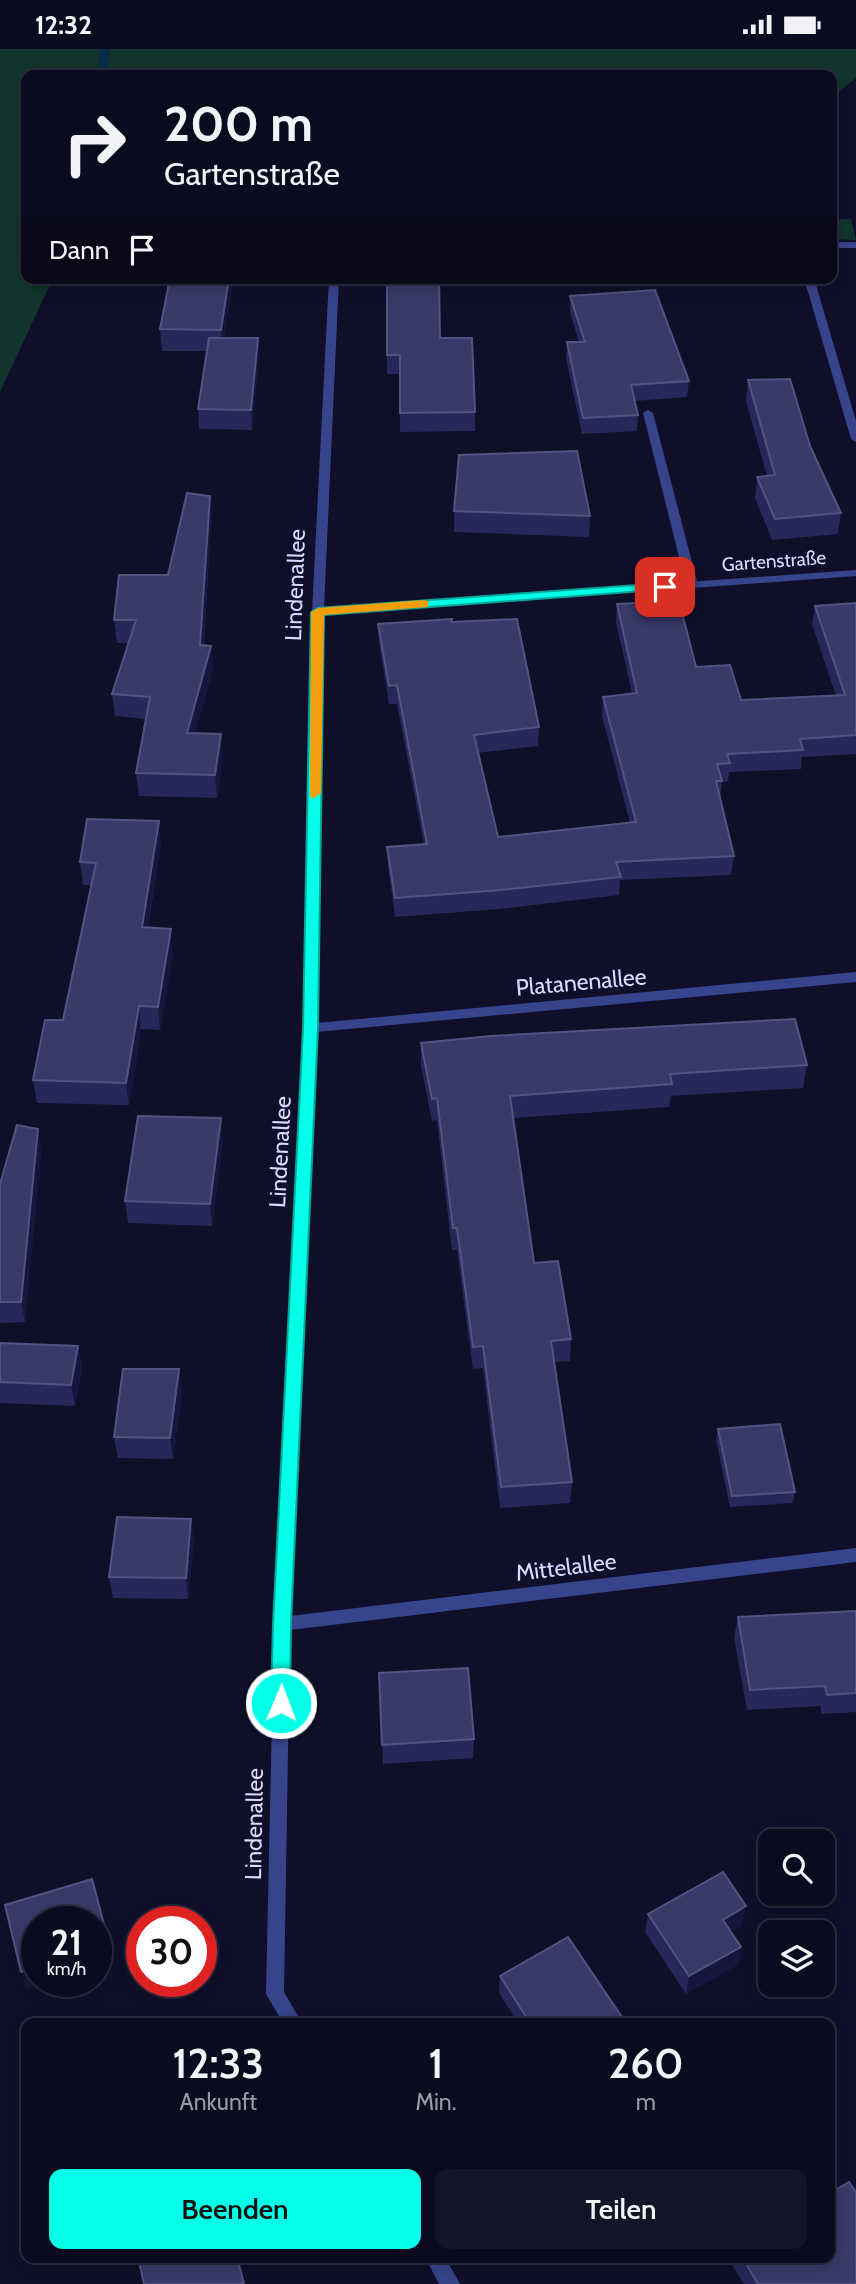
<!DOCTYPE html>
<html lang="de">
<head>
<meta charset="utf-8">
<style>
	body { margin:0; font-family:Cabin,sans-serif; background:#141429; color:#f1f3f6; height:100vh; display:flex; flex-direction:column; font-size:26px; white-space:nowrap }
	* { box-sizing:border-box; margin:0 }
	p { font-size:23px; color:#9a9ba5 }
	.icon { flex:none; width:38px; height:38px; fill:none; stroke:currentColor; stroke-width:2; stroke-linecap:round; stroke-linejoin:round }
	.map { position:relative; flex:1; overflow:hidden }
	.side { position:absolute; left:21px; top:1969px; width:814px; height:245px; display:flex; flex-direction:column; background:#0b0b20; border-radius:14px; box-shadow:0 4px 18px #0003,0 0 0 2px #2b2b3e }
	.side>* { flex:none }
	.hud { position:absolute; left:21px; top:21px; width:816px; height:214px; border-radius:14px; box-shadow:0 4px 18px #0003,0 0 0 2px #2b2b3e; background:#0b0b20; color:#f1f3f6; overflow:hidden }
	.controls { position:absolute; left:758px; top:1780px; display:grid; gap:14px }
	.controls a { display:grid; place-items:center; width:77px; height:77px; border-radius:14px; background:#0b0b20; box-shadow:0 4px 18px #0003,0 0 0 2px #2b2b3e; font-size:35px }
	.speed { position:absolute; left:21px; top:1857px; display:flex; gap:14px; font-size:35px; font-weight:700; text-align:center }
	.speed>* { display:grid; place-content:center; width:91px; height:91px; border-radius:50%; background:#0b0b20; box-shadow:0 4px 18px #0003,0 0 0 2px #2b2b3e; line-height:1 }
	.speed small { font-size:18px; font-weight:400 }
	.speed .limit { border:10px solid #d22; background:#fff; color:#111 }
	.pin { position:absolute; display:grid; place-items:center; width:60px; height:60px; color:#fff; margin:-30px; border-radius:14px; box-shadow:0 4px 10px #0006 }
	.me { position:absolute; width:77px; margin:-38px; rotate:1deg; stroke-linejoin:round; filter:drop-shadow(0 0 5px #0008) }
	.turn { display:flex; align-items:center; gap:24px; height:147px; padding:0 28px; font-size:32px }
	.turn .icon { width:91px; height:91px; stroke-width:2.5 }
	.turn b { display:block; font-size:49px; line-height:60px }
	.then { display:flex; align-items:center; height:66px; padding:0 28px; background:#0003; gap:14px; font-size:26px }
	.eta { display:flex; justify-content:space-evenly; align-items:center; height:119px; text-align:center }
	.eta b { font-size:42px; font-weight:600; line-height:49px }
	.primary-button { display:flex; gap:14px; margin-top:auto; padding:14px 28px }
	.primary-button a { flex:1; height:80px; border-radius:14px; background:#04ffe8; color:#111; font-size:28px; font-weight:600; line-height:80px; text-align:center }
	.primary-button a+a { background:#141429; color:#f1f3f6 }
	.status { display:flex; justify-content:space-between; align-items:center; height:49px; padding:0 35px; background:#0b0b20; direction:ltr }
	.status svg { height:19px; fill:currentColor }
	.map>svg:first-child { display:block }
	.green { fill:#11352d }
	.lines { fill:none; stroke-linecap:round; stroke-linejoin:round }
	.stream { fill:#072d4b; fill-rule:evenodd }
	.service { fill:#37448c; fill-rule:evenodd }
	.minor { fill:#37448c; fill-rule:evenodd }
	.wall { fill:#272759 }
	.shaded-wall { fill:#16153e }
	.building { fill:#3a3a6a; stroke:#535382; stroke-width:2 }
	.route { fill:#04ffe8; stroke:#03a697; stroke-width:2 }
	.slow { fill:#f59e0b }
	.labels { text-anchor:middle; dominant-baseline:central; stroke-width:7; stroke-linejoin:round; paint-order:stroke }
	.far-street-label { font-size:19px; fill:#d8dbff; stroke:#0f0f2a }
	.street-label { font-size:23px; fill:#d8dbff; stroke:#0f0f2a }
</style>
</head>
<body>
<div class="status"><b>12:32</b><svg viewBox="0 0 49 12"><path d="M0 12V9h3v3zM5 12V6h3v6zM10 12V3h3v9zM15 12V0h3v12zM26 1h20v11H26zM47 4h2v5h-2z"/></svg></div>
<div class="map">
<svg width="856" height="2235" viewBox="0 0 856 2235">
	<rect width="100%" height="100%" fill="#0f0f2a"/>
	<!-- green -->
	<g class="green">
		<polygon points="0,0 856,0 856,29 833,47 831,26 807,25 26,26 26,229 53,229 0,343"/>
		<polygon points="831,170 851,170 856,191 831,190"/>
	</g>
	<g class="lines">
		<!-- stream -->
		<g class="stream">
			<polygon points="100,0 110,0 107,26 97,26"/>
			<polygon points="26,137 26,146 19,146 19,142"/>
		</g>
		<!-- service -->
		<polygon class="service" points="648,361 653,364 698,536 696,538 688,538 686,536 643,364"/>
		<!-- minor -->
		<g class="minor">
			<rect x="831" y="193" width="25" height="6"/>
			<polygon points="329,229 339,229 324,559 856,521 856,527 324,566 317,974 856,923 856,933 316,983 290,1567 856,1499 856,1513 290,1581 284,1943 302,1974 283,1974 266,1945 274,1575 303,979 312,563"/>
			<polygon points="804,229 814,229 856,372 856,393 851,390"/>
			<polygon points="425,2208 445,2208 460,2235 439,2235"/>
		</g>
	</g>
	<!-- wall -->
	<g class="wall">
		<polygon points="233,229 224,289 258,289 259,308 252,381 199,380 198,360 207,302 162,302 160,280"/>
		<polygon points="387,229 475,363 475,382 400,383 400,325 387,325"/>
		<polygon points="570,247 689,332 687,348 635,352 638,366 637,382 582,385 566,309 567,293 579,293 570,263"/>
		<polygon points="748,331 810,397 841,464 838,485 772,491 755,449 757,428 767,427 746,352"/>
		<polygon points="210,447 211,469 204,597 211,597 213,620 195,684 223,707 217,749 139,747 136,724 146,670 115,667 112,645 128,594 117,594 114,571 168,526"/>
		<polygon points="454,462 590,467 589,488 454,483"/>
		<polygon points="856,554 856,705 802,708 801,720 729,723 728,732 722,733 720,749 734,807 731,826 620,831 619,846 500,860 395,868 388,817 387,798 424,796 397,655 389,655 379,594 378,575 452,573 539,678 538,697 478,704 498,788 630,774 602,667 603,648 632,644 616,574 617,555 741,651 836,647 812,575 815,557"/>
		<polygon points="161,794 148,879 173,902 160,981 141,980 129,1056 37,1054 33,1031 63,971 91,836 83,836 80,813"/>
		<polygon points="421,994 807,1016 803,1039 671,1047 669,1058 513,1069 534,1214 571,1290 570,1312 554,1313 572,1433 570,1454 500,1459 483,1319 473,1320 457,1201 452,1201 437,1071 432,1072 421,1017"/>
		<polygon points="223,1091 212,1177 128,1174 125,1152"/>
		<polygon points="41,1101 25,1273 0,1274 0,1135"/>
		<polygon points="0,1294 78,1297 82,1319 75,1357 0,1354"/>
		<polygon points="179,1320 182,1342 173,1410 118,1409 114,1388"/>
		<polygon points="718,1380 795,1443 793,1454 730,1458 716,1391"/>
		<polygon points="194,1491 188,1550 113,1549 109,1528"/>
		<polygon points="856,1562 856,1663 822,1665 820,1657 747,1661 734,1588 738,1568"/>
		<polygon points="379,1624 474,1690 473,1709 383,1715"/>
		<polygon points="648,1865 742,1876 730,1882 741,1898 737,1916 686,1945 645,1883"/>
		<polygon points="500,1927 626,1974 518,1974 499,1944"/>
		<polygon points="734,2208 830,2208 856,2235 744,2235 732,2216"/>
	</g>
	<!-- shaded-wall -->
	<g class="shaded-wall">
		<polygon points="229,229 233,229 222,302 221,281"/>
		<polygon points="258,289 259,308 252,381 251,361"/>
		<polygon points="210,447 211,469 202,619 200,596"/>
		<polygon points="211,597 213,620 189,706 187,684"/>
		<polygon points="221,685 223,707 217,749 215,726"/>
		<polygon points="159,772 161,794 144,901 142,878"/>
		<polygon points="171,880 173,902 160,981 158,958"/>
		<polygon points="139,957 141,980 129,1056 126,1034"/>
		<polygon points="221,1069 223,1091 212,1177 210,1155"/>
		<polygon points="38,1080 41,1101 25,1273 21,1253"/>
		<polygon points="78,1297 82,1319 75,1357 71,1336"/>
		<polygon points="179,1320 182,1342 173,1410 170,1389"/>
		<polygon points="191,1470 194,1491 188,1550 186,1529"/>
		<polygon points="746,1857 742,1876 719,1889 723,1871"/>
		<polygon points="109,1894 114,1912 96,1918 96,1898"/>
		<polygon points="741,1898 737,1916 686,1945 689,1927"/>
		<polygon points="37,1917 37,1932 52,1932 26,1940 21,1923"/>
	</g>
	<!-- building -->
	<g class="building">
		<polygon points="170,229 229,229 221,281 160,280"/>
		<polygon points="387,229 439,229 440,289 472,289 475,363 400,364 400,306 387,306"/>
		<polygon points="655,241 689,332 631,336 638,366 583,369 567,293 585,293 570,247"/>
		<polygon points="209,289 258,289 251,361 198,360"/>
		<polygon points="790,330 810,397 841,464 775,470 757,428 775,426 748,331"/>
		<polygon points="577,402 590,467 454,462 459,406"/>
		<polygon points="187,444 210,447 200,596 211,597 187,684 221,685 215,726 136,724 150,648 112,645 136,571 114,571 119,526 168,526"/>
		<polygon points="679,552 696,618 730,616 741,651 845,646 815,557 856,554 856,686 800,690 803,701 727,705 730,714 717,715 722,732 716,732 734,807 616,813 621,828 501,841 395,849 387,798 427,795 397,636 389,637 378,575 452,570 452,573 517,570 539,678 474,686 498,788 636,773 603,648 637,644 617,555"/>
		<polygon points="87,770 159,772 142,878 171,880 158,958 139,957 126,1034 33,1031 45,971 63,971 96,814 80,813"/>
		<polygon points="795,970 807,1016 670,1025 672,1035 510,1047 534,1214 558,1212 571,1290 551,1292 572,1433 501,1438 483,1297 473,1298 457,1179 453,1179 437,1049 432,1050 421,994 491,987"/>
		<polygon points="138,1067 221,1069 210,1155 125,1152"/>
		<polygon points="17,1076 38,1080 21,1253 0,1253 0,1135"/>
		<polygon points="0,1294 78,1297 71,1336 0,1333"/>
		<polygon points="123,1320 179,1320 170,1389 114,1388"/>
		<polygon points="780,1375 795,1443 732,1447 718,1380"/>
		<polygon points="117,1468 191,1470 186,1529 109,1528"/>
		<polygon points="856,1562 856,1644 827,1646 825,1637 750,1641 738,1568"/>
		<polygon points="468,1619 474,1690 382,1696 379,1624"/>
		<polygon points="723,1823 746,1857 723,1871 741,1898 689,1927 648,1865"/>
		<polygon points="92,1830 109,1894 96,1898 96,1872 37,1872 37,1917 21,1923 5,1856"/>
		<polygon points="568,1888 626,1974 530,1974 500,1927"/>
		<polygon points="849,2133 856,2143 856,2235 758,2235 742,2208 830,2208 830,2144"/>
		<polygon points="138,2208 237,2208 244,2235 144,2235"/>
	</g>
	<!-- route -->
	<polygon class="route" points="665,534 671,538 669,540 324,566 318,979 291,1575 290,1654 287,1660 281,1663 274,1660 271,1654 273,1575 303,979 311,563 318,559"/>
	<!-- slow -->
	<polygon class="slow" points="424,551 428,552 428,558 324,566 321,744 314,749 310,748 311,563 318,559"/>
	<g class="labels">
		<!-- far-street labels -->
		<g class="far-street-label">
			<text transform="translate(774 512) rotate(-4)">Gartenstraße</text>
		</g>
		<!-- street labels -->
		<g class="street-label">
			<text transform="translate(295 536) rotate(-88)">Lindenallee</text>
			<text transform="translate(581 933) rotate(-5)">Platanenallee</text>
			<text transform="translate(280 1103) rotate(-87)">Lindenallee</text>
			<text transform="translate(566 1518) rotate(-7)">Mittelallee</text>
			<text transform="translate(254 1775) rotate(-89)">Lindenallee</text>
		</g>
	</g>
</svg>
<div class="controls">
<a><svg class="icon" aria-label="search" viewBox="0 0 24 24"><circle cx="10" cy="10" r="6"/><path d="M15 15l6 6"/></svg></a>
<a><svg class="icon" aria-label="layers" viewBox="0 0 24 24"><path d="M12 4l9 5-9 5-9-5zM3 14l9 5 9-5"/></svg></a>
</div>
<div class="speed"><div>21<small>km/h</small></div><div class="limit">30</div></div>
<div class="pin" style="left:665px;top:538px;background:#d93025"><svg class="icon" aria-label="arrive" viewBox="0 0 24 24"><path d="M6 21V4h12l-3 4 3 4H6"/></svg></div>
<svg class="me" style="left:281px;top:1654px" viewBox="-20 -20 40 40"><circle r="17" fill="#04ffe8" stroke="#fff" stroke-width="3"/><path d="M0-11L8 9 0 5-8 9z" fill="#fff"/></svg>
<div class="hud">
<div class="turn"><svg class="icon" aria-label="right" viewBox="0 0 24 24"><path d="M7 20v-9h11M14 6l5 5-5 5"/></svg><div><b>200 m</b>Gartenstraße</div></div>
<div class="then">Dann<svg class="icon" aria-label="arrive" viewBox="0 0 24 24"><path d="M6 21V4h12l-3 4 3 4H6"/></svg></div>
</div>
<section class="side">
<div class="eta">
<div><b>12:33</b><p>Ankunft</p></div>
<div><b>1</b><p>Min.</p></div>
<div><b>260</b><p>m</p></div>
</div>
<div class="primary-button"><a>Beenden</a><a>Teilen</a></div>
</section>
</div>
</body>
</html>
